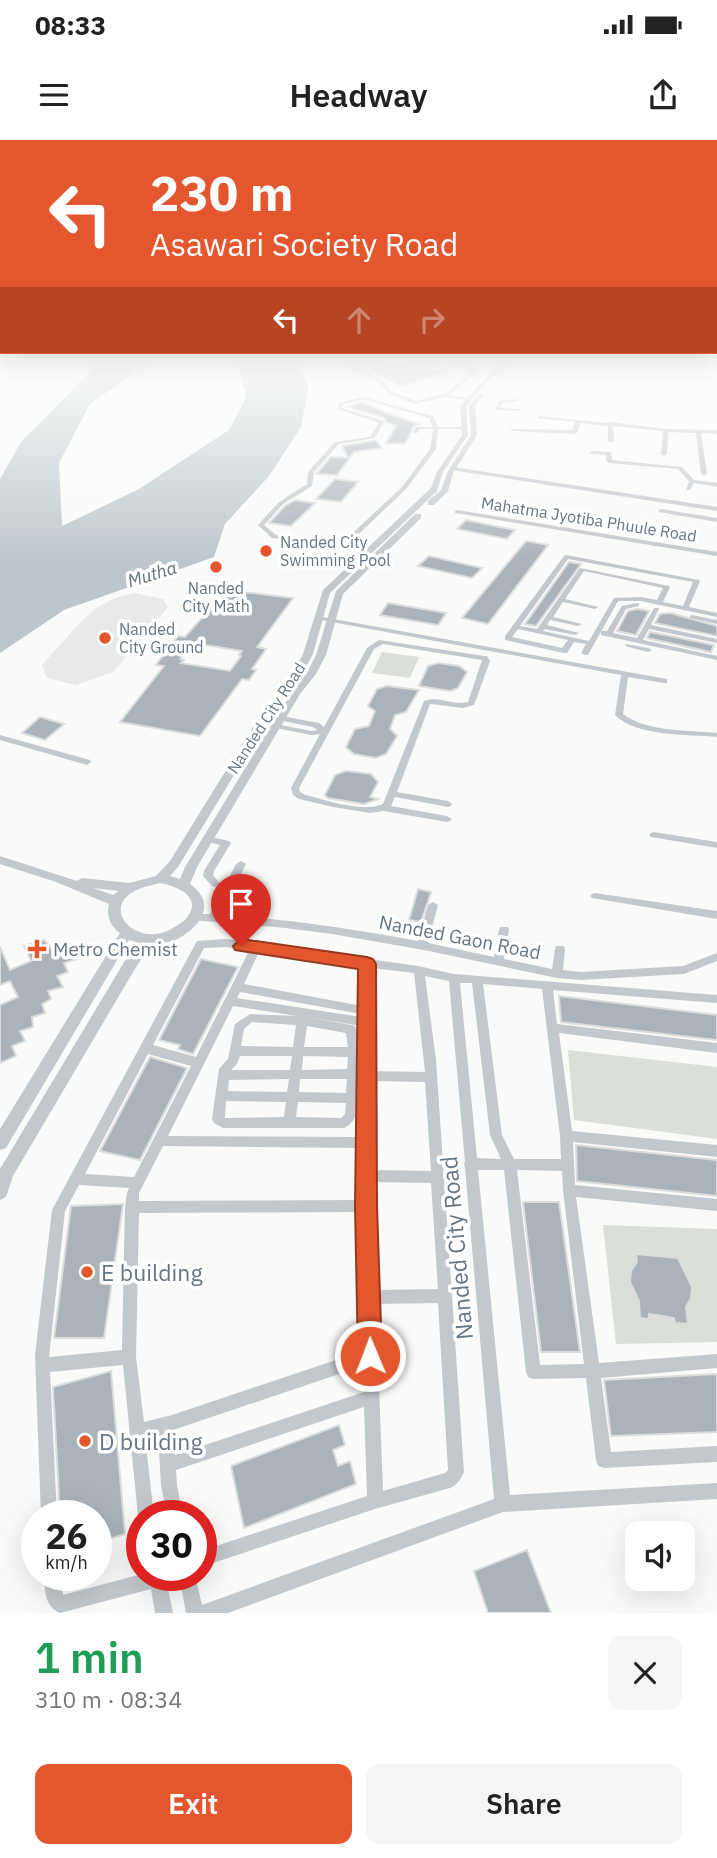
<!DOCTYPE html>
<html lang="en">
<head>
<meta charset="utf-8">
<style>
	body { margin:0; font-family:"IBM Plex Sans",sans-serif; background:#f6f6f6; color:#222; height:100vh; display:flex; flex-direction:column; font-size:26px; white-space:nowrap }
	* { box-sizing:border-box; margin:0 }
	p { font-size:23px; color:#767676 }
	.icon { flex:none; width:38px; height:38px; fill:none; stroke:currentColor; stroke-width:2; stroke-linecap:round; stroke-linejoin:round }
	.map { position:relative; height:1473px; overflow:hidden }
	.drawer { display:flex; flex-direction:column; background:#fff; flex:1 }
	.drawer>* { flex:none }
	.guide { position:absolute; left:0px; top:0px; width:718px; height:214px; box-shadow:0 7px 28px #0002; background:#e4572e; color:#fff; overflow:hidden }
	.tools { position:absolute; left:625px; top:1381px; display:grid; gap:14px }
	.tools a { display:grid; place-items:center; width:70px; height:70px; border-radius:14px; background:#fff; box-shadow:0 7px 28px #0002; font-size:35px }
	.speed { position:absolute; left:21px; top:1360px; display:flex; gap:14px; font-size:35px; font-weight:700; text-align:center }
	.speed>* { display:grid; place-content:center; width:91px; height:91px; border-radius:50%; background:#fff; box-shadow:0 7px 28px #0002; line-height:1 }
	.speed small { font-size:18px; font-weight:400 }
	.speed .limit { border:10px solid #d22; background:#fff; color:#111 }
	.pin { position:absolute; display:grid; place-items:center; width:60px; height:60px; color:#fff; margin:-72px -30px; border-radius:50% 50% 50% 0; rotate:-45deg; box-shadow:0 0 7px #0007 }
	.pin .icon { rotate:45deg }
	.me { position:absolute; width:77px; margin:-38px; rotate:359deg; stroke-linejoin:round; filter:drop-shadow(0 0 5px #0008) }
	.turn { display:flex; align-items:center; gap:24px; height:147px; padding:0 35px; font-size:32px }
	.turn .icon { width:91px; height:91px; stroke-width:2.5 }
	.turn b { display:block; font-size:49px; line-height:60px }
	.lanes { display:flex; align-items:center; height:66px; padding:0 35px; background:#0003; justify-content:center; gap:35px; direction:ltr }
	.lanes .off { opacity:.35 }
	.round { display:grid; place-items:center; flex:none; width:74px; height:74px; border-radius:14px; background:#f6f6f6 }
	.headline { display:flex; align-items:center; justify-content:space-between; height:119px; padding:0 35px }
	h1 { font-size:42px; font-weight:600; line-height:52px; color:#1e9e55 }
	.button { display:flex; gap:14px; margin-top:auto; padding:14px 35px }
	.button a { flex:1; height:80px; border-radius:14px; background:#e4572e; color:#fff; font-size:28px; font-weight:600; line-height:80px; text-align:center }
	.button a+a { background:#f6f6f6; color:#222 }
	.status { display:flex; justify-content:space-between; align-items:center; height:49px; padding:0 35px; background:#fff; direction:ltr }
	.status svg { height:19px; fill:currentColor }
	header { display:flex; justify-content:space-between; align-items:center; height:91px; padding:0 35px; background:#fff; font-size:32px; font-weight:600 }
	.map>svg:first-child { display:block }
	.built { fill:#e8e9e9 }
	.green { fill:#dadfd7 }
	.water { fill:#bbc7cb }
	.building { fill:#aab3b9; stroke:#dcdcda; stroke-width:2; fill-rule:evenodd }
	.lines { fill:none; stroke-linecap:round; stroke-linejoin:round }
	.minor { fill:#c3c8cc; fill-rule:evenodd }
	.tertiary { fill:#c3c8cc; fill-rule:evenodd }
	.route { fill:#e4572e; stroke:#94391e; stroke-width:2 }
	.poi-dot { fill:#e4572e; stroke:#fff; stroke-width:2.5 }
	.labels { text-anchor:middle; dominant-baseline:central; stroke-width:7; stroke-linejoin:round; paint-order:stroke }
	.far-street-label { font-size:16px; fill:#657683; stroke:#fff }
	.far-poi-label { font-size:16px; fill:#657683; stroke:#fff; text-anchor:start }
	.far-water-label { font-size:18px; font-style:italic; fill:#60757c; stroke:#fff }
	.street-label { font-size:19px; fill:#657683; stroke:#fff }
	.poi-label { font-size:19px; fill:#657683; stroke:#fff; text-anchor:start }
	.near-street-label { font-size:23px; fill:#657683; stroke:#fff }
	.near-poi-label { font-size:23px; fill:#657683; stroke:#fff; text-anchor:start }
</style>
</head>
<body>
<div class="status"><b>08:33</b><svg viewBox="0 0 49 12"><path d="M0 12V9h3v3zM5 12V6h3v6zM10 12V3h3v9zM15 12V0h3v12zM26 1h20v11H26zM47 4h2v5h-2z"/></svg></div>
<header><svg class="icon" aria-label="menu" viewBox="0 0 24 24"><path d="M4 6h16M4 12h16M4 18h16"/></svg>Headway<svg class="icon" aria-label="share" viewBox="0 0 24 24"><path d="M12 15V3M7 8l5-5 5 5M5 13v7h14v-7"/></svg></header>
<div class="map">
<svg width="717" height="1473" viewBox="0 0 717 1473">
	<rect width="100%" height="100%" fill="#fafaf8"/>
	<!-- built -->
	<polygon class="built" points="134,453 163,459 168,467 113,532 76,545 47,538 42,525 75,488 96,468 115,458"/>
	<!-- green -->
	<g class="green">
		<polygon points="382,512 419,517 410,538 372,533"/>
		<polygon points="568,910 717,927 717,999 574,980"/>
		<polygon points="603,1085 717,1089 717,1202 616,1204"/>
	</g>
	<!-- water -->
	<polygon class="water" points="103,219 155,219 90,264 59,323 62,386 139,349 229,290 247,256 235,219 292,219 309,245 301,287 269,336 225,384 214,417 64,470 0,513 0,339 21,302"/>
	<!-- building -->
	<g class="building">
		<polygon points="398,221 417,227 425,225 447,233 400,246 366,229"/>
		<polygon points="362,262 385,272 419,284 414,286 405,304 386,303 396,286 386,282 385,278 347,267"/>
		<polygon points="376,300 382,308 354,312 337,335 316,334 331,317 348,318 342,306"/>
		<polygon points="335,339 358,342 341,362 316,359"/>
		<polygon points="295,360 315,363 291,386 269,383 285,366"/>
		<polygon points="466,380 515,390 507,399 457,389"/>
		<polygon points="526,401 548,405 488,484 462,478"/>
		<polygon points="429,416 482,428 472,438 418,426"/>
		<polygon points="569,422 581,424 536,486 525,484"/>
		<path d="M227,450L293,458L257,507L266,509L252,529L256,530L249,540L242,539L200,596L120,582L164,526L156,525L171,504L178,496L185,497ZM193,503L242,511L239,515L241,516L230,531L181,523L184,520L180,519Z"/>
		<polygon points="388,463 446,473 438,485 380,475"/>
		<polygon points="638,469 649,471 636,495 617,491 628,471"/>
		<polygon points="670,473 717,486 717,496 655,483 660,474"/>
		<polygon points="650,492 714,505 711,512 647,498"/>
		<polygon points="438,523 459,526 467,532 458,548 450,551 419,546 428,526"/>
		<polygon points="387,546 419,550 406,572 395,575 390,589 397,596 386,614 376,618 354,614 346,607 355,589 369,586 375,571 368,566 377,549"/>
		<polygon points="40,577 64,584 45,600 22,593"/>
		<polygon points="346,631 371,634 378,642 370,657 378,659 364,664 328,658 325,655 335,635"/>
		<polygon points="418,749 431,752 421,782 409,780"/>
		<polygon points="44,800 51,808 68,801 77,819 64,823 68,832 57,836 63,847 48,851 51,859 42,864 45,873 32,877 33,887 20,891 25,901 12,906 16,916 0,923 0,865 18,857 10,841 0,845 0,807 10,830 31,821 24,806"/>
		<polygon points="201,819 238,827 193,914 178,909 180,905 159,900"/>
		<polygon points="559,856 717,875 717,900 561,882"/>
		<polygon points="150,917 187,928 140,1020 100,1011"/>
		<polygon points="576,1005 717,1020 717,1056 577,1041"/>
		<polygon points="523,1062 559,1062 580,1212 541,1212"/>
		<polygon points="123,1064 104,1198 54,1198 71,1066"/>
		<polygon points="636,1114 678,1118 692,1147 691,1158 686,1167 688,1184 675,1183 674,1178 656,1175 649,1174 649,1179 640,1178 639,1161 630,1142 631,1131 637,1122"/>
		<polygon points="111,1231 125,1394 96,1403 96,1376 60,1376 53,1247"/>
		<polygon points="717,1234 717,1292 611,1296 604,1240"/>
		<polygon points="339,1285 345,1305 333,1310 338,1326 350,1321 356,1344 244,1388 231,1326"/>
		<polygon points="527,1410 551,1473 488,1473 474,1431"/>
	</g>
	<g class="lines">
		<!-- minor -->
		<g class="minor">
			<polygon points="364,219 371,219 354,226 384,241 393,252 416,261 447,253 472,231 444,219 451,219 477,231 450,255 468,258 470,260 444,257 414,264 389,254 380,243 348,226"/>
			<path d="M363,257L433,276L438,287H465L467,288L465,289H438L436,309L406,349L345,407L369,411V413L272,398L258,385L279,362L307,344L308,332L335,302L370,297L379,283L338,269V263ZM363,259L429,278L433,287H416L413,292L416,294L420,289H433L430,309L402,347L339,406L276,395L264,385L283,364L312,346L314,332L339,304L375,298L384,281L342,268V265Z"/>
			<polygon points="516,259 518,261 502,263 501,268 520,269 522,271 498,270 496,269 498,261"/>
			<polygon points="539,276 608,283 610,282 666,289 717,290 717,294 701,293 707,334 704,336 701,334 696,293 668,292 667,314 664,316 661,314 663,291 613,286 614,301 611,303 608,301 608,286 580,283 578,292 575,294 512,291 510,290 512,289 573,290 575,282 537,278"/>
			<polygon points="593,311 611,312 612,320 682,327 694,340 717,343 717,347 694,343 690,350 686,350 689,341 678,329 609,323 606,321 606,315 591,314 590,313"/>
			<polygon points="453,327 717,367 717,371 451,330 450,329"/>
			<polygon points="661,369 717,378 717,382 659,372 658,371"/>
			<polygon points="457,370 717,412 717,416 455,373 455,371"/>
			<path d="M566,415L699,440L700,441L689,467L717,473V477L641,461H618L588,515H585L581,513L586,504L574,502L567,513H564L505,500V496L564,416ZM568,419L693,442L683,466L663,462L670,447L669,446L580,428L537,489L520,486ZM584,431L663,448L657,460L641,457L614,458L589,501L543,491L545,489L575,495L579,493L547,485L550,480L578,486L582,484L553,477L563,462L595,469L598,467L565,459ZM518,489L568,500L562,508L512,497Z"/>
			<polygon points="637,463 639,464 639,466 626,469 613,493 637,498 654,468 658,468 659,469 651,485 717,499 717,503 649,489 643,500 717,516 717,520 601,495 601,491 607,491 622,466"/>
			<polygon points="692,475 717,480 717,484 690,478 690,476"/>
			<path d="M317,476L667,539V543H664L628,537L623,574C646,592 689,590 717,593V597C687,594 637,597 615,575L621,535L315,479V477Z"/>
			<path d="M379,500L484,516H487L490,521L474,565L463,568L430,564L397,652L448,661L452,664L451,666L448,667L395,657L391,666L447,676L452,679L450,681L447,682L384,671L370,673L333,667L299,659L293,655L291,648L320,594L311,595L276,588L272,586L276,584L311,591L318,590L313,587L278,580V576H281L319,583L324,587L367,508ZM383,504L482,520L468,562C453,566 438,555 424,561L383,664C361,673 327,660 305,655L300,652L299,648L374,509Z"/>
			<polygon points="626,504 648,508 652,510 648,512 625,506"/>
			<polygon points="0,595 90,620 91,622 87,625 0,600"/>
			<polygon points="654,692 717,702 717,708 651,697 649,695 651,693"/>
			<polygon points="207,696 229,701 231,703 214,731 213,735 220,744 215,747 212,746 203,736 204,731 220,705 204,701 202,699 204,697"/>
			<path d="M241,721L246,724L220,775C287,779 353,789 418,801L428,765L433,762L438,765L428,803L494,817L499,790L500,787H508L509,790L504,819L552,829L555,809L556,806H564L565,809L563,830L581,832L683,826L717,813V821L684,834L581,840L557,838L424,810L332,794L286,788L191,780L190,777L191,774H210L236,724Z"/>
			<polygon points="595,753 717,771 717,779 592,758 590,756 592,754"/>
			<path d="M226,799L418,826L454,834L717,855V863L553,850L557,884L717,903V913L559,893L572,991L717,1005V1017L573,1002L575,1045L717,1059V1071L576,1057L599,1223L717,1214V1228L601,1238L611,1312L717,1306V1322L604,1328L598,1326L596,1320L586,1238L533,1239L528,1237L526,1232L504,1030H478L510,1355L717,1343V1359L503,1372L228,1473H186L179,1435H195L202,1465L494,1359L465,1028L464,1024L465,1022L449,841L425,836L436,920L464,1332C461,1339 457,1345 450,1348L375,1369L201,1427V1411L367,1356L364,1267L176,1330L177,1345L183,1376H167L161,1345L158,1294L145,1297L154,1376H142V1382L138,1376L123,1225L50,1232L57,1376H41L35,1215L52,1070L197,801ZM226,807L249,811L196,917L153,905L204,808ZM259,812L362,826V866L244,844ZM372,828L414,833L425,932L373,931ZM460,843H472L490,995L501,1019L477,1018ZM483,844L542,849L560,996L561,1019H514L502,995ZM240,852L361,874V877L237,858ZM233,866L297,876L250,874L235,884L228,919L219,929L212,979L214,983L223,988H344C363,979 358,955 358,937L360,934C357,918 361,902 355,886L351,885L308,877L361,886L360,997L168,996ZM252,882L296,885L293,907L241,906L244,889ZM307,886L346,893L348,907H304ZM148,914L191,926L134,1037L85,1034ZM240,916H292L290,930H231L237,924ZM303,916L348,917L347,929L302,930ZM289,939L287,952L228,951L229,940ZM300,939H347L346,953L299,952ZM373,941L425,942L431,1031L373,1030ZM226,961L286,962L284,977L225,978ZM298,962L346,963L345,974L341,978L296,977ZM163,1006L360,1008V1060L139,1061V1053ZM517,1030L562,1031L563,1050L584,1224L540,1225ZM373,1042L431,1043L438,1149L375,1150ZM79,1045L129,1048L127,1053L125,1067L122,1210L49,1217L65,1071ZM360,1072L363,1211L172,1275L144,1282L136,1217L139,1073ZM438,1163L448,1330L445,1333L383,1351L376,1164ZM363,1226L364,1252L175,1315L173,1290Z"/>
			<path d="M142,1434L165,1435L173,1473H155L151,1449L60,1473C44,1466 45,1450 44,1435H60L63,1455Z"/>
		</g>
		<!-- tertiary -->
		<g class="tertiary">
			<path d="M504,219H509L466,266L468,295L443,332L437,351L330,453L313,514L303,532L264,586L178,727L170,736L180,739L185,727L291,553L307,533L316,515L336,451L415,374H421V378L343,454L326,515L316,534L300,554L197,727L190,744C218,764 200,787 176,800C169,803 161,802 154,805C147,809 141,820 136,827L13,1036L6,1057L0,1060V1029L126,819L140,803L129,800L6,1008L0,1010V989L120,793C110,786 106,775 109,764L56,742L0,724V716L77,741L82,738L129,743L156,736L170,721L254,585L294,531L303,514L323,450L431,348L437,332L462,295L460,266ZM160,743C176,746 202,756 188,776C185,781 181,783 176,786C139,813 95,767 139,749C146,746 153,745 160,743ZM93,748L119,751L113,755Z"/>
			<polygon points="479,254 484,255 475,266 477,295 453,333 448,351 434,365 428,365 428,361 441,350 447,333 471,295 469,266"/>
		</g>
	</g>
	<!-- sky -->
	<linearGradient id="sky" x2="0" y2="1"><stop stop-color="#96bcdc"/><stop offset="0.51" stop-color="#fdfdfc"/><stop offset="1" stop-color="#fdfdfc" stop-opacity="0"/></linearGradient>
	<rect width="717" height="426" fill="url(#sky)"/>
	<!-- route -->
	<polygon class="route" points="241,799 367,817 373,819 376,824 377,1066 382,1216 378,1225 370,1228 361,1225 358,1216 355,1066 358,829 235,810 233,806"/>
	<!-- markers -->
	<g class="poi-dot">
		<circle cx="266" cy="411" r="7"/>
		<circle cx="216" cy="427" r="7"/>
		<circle cx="105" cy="498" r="7"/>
		<path d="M33.5 798.5h7v7h7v7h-7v7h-7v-7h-7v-7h7z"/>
		<circle cx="87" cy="1132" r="7"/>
		<circle cx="85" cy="1301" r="7"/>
	</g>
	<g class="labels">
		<!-- far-street labels -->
		<g class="far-street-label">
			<text transform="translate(589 379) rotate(9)">Mahatma Jyotiba Phuule Road</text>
			<text transform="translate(266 578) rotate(-57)">Nanded City Road</text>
		</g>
		<!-- far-poi labels -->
		<g class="far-poi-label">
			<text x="280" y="402">Nanded City<tspan x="280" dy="18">Swimming Pool</tspan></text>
			<text x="216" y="448" text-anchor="middle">Nanded<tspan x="216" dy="18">City Math</tspan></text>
			<text x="119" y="489">Nanded<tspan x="119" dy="18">City Ground</tspan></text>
		</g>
		<!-- far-water labels -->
		<g class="far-water-label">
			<text transform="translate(152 434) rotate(-17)">Mutha</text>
		</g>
		<!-- street labels -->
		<g class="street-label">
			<text transform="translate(460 797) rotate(11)">Nanded Gaon Road</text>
		</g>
		<!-- poi labels -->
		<g class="poi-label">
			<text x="53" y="809">Metro Chemist</text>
		</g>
		<!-- near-street labels -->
		<g class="near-street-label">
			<text transform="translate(456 1108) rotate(-95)">Nanded City Road</text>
		</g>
		<!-- near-poi labels -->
		<g class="near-poi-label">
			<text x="101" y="1132">E building</text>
			<text x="99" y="1301">D building</text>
		</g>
	</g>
</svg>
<div class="tools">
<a><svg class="icon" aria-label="sound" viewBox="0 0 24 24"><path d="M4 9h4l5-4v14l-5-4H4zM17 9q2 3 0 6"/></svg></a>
</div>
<div class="speed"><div>26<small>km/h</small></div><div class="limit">30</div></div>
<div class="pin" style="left:241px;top:806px;background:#d93025"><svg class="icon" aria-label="arrive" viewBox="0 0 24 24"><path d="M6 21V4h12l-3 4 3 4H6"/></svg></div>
<svg class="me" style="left:370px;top:1216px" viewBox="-20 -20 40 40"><circle r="17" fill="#e4572e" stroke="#fff" stroke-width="3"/><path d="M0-11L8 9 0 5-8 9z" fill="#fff"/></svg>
<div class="guide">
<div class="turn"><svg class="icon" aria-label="left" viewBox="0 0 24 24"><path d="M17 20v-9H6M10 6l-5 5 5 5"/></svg><div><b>230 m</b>Asawari Society Road</div></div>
<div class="lanes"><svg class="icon" aria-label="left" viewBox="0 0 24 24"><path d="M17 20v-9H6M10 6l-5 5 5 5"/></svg><svg class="icon off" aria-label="ahead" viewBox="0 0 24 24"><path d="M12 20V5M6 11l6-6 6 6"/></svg><svg class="icon off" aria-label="right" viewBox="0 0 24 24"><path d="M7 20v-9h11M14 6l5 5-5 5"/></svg></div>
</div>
</div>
<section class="drawer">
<div class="headline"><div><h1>1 min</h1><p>310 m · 08:34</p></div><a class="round"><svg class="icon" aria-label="close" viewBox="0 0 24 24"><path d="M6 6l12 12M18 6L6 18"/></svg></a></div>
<div class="button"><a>Exit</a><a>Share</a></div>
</section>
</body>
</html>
